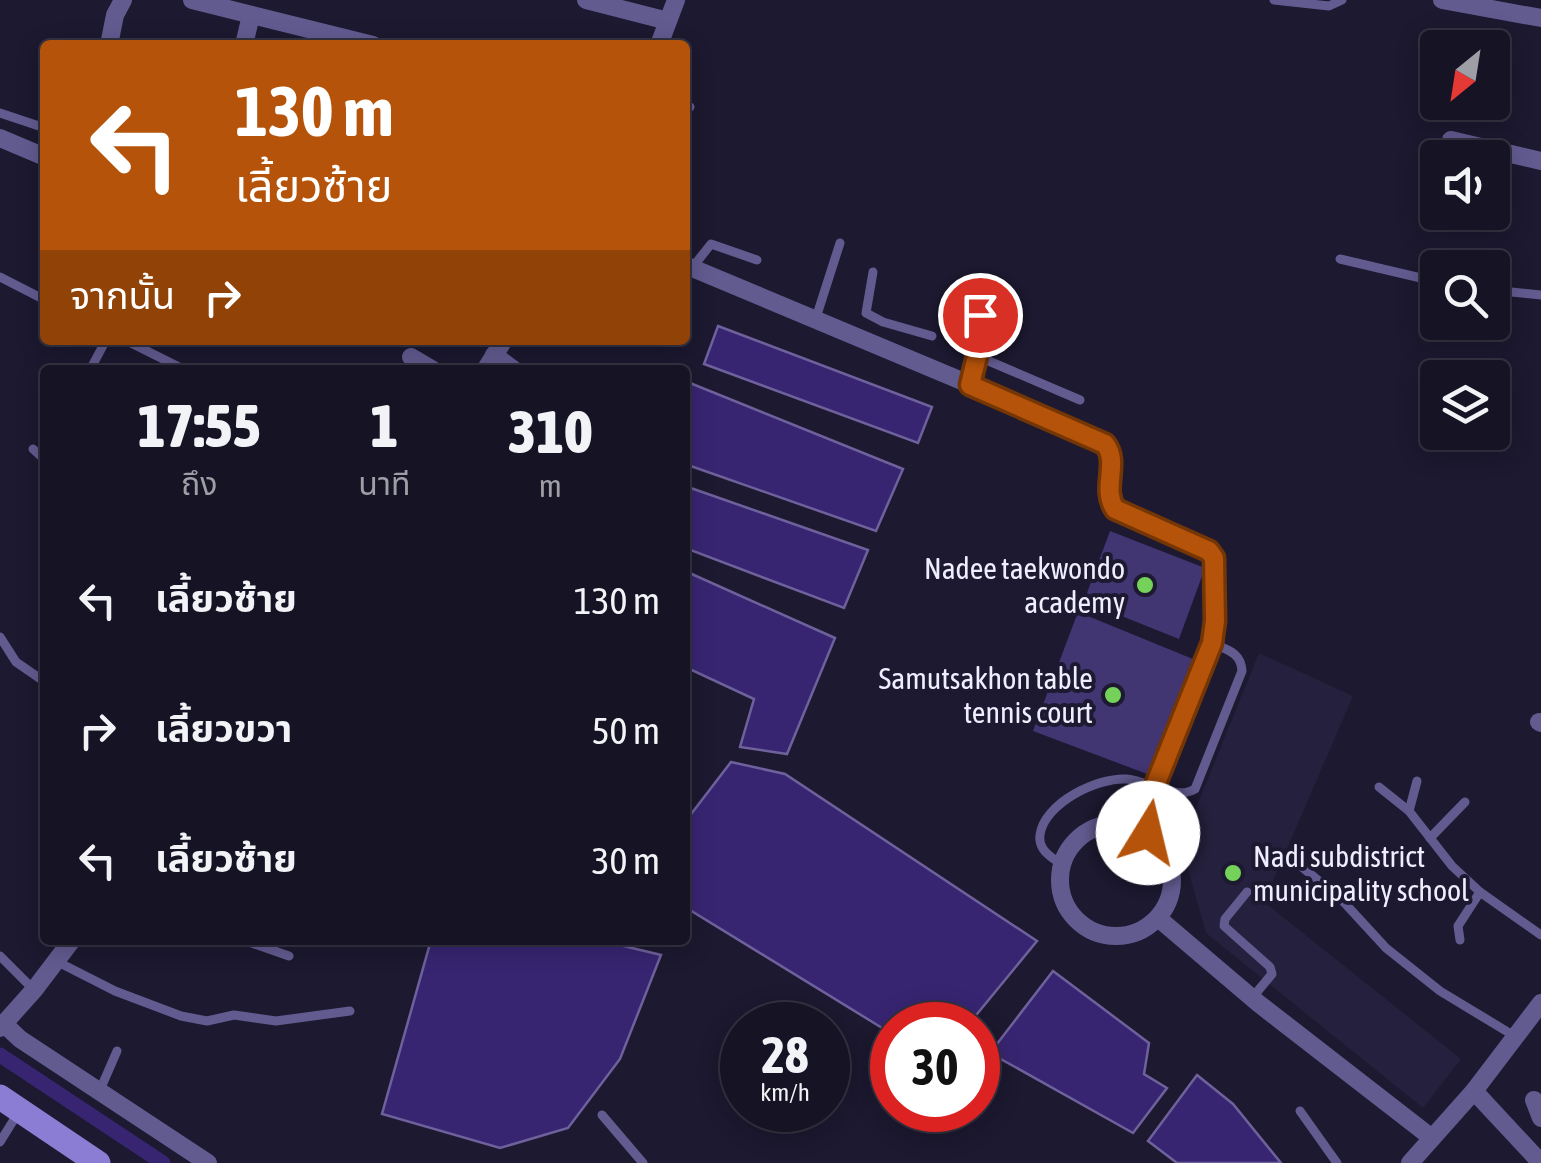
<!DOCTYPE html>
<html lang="th">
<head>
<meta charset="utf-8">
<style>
	body { margin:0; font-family:"Asap Condensed","Noto Sans Thai",sans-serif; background:#1e1c2c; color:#f1f3f6; height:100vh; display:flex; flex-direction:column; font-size:38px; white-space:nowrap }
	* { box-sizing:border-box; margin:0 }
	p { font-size:32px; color:#9d9ea6 }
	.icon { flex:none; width:55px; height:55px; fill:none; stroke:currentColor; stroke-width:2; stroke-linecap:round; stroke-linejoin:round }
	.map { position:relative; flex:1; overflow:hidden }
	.sheet { position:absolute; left:40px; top:365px; width:650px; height:580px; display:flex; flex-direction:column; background:#151324; border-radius:10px; box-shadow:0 5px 25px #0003,0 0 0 2px #343241 }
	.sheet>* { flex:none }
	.banner { position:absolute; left:40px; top:40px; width:650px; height:305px; border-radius:10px; box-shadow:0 5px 25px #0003,0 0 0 2px #343241; background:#b45309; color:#fff; overflow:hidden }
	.needle { width:65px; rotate:210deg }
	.fabs { position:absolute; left:1420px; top:30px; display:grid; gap:20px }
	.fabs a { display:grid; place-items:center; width:90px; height:90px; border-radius:10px; background:#151324; box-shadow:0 5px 25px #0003,0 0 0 2px #343241; font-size:50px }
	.speed { position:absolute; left:720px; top:1002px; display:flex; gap:20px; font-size:50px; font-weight:700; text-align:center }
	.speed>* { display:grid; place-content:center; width:130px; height:130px; border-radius:50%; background:#151324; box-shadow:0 5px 25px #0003,0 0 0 2px #343241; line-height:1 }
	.speed small { font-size:25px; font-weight:400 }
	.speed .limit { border:15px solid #d22; background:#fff; color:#111 }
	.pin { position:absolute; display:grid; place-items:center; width:85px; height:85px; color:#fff; margin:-42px; border:5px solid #fff; border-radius:50%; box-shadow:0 2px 10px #0007 }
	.me { position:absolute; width:110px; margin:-55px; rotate:9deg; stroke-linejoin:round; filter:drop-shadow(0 0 8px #0008) }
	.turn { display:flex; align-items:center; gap:35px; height:210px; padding:0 30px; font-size:45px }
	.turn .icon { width:130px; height:130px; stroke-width:2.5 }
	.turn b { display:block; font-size:70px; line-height:85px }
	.then { display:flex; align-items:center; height:95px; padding:0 30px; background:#0003; gap:20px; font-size:38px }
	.eta { display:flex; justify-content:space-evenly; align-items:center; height:170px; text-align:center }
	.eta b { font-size:60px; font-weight:800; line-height:70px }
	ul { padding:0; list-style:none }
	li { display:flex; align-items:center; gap:30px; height:130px; padding:0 30px }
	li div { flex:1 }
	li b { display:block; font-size:38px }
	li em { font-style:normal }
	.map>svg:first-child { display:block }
	.built { fill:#25203d }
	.green { fill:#413572 }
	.water { fill:#382572; stroke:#6f619c; stroke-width:2.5 }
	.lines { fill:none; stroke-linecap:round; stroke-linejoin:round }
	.canal { stroke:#382572; stroke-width:15 }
	.lane { stroke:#625b90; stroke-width:9 }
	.street { stroke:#625b90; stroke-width:18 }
	.secondary { stroke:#8b7dd3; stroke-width:25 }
	.route-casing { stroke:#753606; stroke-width:25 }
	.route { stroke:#b45309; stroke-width:18 }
	.poi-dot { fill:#74d25b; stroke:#1c1930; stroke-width:4 }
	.labels { text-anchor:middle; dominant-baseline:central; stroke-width:8; stroke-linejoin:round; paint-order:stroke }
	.poi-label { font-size:30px; fill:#efeefe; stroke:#1c1930; text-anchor:end }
</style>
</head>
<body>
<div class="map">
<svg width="1541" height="1163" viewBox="0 0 1541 1163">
	<rect width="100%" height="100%" fill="#1c1930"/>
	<!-- built -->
	<polygon class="built" points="1259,653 1353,696 1264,902 1461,1059 1423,1108 1206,933 1181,845"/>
	<!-- green -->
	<g class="green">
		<polygon points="1110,531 1205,568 1179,639 1084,601"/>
		<polygon points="1078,612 1193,659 1147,774 1033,731"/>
	</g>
	<!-- water -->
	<g class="water">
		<polygon points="718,326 932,407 918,443 704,364"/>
		<polygon points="685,381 903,469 876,531 685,464"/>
		<polygon points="685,486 868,550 844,608 685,548"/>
		<polygon points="685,571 835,638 787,754 740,747 754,699 685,667"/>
		<polygon points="731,762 785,774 1037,941 968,1025 892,1025 892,1034 685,907 685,822"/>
		<polygon points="431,940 599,940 661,955 620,1059 568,1128 500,1148 382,1114"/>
		<polygon points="1053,971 1149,1043 1144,1074 1167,1088 1133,1133 990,1053"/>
		<polygon points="1197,1075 1233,1104 1281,1163 1177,1163 1148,1141"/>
	</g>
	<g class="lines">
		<!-- canal -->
		<polyline class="canal" points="0,1055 163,1163"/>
		<!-- lane -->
		<g class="lane">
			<polyline points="1274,0 1329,6 1342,0"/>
			<polyline points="685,109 690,107"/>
			<polyline points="0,113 45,128"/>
			<polyline points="1340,259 1438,282"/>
			<polyline points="692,268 711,244 757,260"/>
			<polyline points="873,272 866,313 883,322 932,336"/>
			<polyline points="0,277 45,300"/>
			<polyline points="1492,290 1541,295"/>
			<polyline points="980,315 977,356 1080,400"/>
			<polyline points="815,321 840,243"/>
			<polyline points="125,340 185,370"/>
			<polyline points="90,370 106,340"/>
			<polyline points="970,385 977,356"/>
			<polyline points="33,449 45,460"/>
			<polyline points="0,637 16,662 45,682"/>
			<polyline points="1379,787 1409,811 1452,866 1480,892 1541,935"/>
			<polyline points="1409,811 1417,781"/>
			<polyline points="1430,838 1465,802"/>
			<path d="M1061,864C1051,857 1038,850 1040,835C1044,803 1098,777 1127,779C1148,781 1176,801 1195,789L1242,671C1241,652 1227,650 1212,643"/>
			<polyline points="1303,868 1340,898 1386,948 1440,991 1516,1037"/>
			<polyline points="1247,892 1225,919 1224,926 1270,967 1272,974 1252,998"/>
			<polyline points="243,940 289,956"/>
			<polyline points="1460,940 1458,926 1480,892"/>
			<polyline points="0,956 34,990"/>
			<polyline points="56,961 115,991 181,1016 207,1021 234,1015 276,1021 350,1011"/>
			<polyline points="100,1090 117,1051"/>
			<polyline points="1300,1111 1337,1163"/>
			<polyline points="602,1115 643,1163"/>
			<polyline points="0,1142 18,1113"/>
		</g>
		<!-- street -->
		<g class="street">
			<polyline points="192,0 373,45"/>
			<polyline points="586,0 668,21"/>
			<polyline points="1442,0 1541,18"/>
			<polyline points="109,45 115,15 123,0"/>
			<polyline points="244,45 251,15"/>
			<polyline points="659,45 676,0"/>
			<polyline points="0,138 45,157"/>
			<polyline points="1451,140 1541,161"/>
			<polyline points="685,265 1093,436 1111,451 1107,491 1115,509 1209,551 1214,558 1215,570 1212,643 1138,828"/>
			<polyline points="494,355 514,370"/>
			<polyline points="411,357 433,370"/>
			<polyline points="485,370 504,340"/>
			<polyline points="1539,722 1541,723"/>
			<circle cx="1116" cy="880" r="56"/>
			<polyline points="1158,918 1258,1003 1432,1138"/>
			<polyline points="3,1023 20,1039 208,1163"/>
			<polyline points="0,1028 34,990 72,940"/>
			<polyline points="1474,1091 1541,1163"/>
			<polyline points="1534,1100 1541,1118"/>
			<polyline points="1410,1163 1474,1091 1541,1003"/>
		</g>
		<!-- secondary -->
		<polyline class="secondary" points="0,1097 98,1163"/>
	</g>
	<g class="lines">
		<defs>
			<path id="route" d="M980,315L977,356L970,385L1105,444C1120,463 1101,488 1115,509L1209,551L1214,558L1215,621L1212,643L1138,828L1148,833"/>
		</defs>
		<!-- route casing -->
		<use href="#route" class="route-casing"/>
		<!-- route -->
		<use href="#route" class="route"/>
	</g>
	<!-- markers -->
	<g class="poi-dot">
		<circle cx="1145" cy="585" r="10"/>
		<circle cx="1113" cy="695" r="10"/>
		<circle cx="1233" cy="873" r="10"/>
	</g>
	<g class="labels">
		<!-- poi labels -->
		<g class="poi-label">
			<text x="1125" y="568">Nadee taekwondo<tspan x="1125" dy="34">academy</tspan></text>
			<text x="1093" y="678">Samutsakhon table<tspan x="1093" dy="34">tennis court</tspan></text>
			<text x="1253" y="856" text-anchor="start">Nadi subdistrict<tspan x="1253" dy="34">municipality school</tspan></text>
		</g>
	</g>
</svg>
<div class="fabs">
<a><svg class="needle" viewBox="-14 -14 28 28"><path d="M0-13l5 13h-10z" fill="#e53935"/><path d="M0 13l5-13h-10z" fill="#9d9ea6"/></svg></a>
<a><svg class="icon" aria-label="sound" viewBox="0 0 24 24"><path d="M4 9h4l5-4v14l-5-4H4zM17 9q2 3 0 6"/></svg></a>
<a><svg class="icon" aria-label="search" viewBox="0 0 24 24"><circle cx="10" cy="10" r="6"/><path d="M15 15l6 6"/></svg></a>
<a><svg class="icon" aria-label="layers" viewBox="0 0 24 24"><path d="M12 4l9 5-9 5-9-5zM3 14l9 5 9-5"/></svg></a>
</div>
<div class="speed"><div>28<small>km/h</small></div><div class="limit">30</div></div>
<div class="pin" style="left:980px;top:315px;background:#d93025"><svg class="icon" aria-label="arrive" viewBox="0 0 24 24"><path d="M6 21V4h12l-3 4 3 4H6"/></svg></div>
<svg class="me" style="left:1148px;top:833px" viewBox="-20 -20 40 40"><circle r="19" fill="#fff"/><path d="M0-13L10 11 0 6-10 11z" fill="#b45309"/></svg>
<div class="banner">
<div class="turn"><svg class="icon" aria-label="left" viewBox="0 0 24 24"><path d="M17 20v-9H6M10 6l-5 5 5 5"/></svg><div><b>130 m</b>เลี้ยวซ้าย</div></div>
<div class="then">จากนั้น<svg class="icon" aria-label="right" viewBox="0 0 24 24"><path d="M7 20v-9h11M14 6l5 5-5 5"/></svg></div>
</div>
<section class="sheet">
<div class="eta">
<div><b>17:55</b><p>ถึง</p></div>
<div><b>1</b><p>นาที</p></div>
<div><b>310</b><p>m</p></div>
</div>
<ul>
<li><svg class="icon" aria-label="left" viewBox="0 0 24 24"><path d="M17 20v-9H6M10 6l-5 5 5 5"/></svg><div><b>เลี้ยวซ้าย</b></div><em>130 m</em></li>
<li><svg class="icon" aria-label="right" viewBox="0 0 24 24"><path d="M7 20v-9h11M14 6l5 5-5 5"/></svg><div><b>เลี้ยวขวา</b></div><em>50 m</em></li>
<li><svg class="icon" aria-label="left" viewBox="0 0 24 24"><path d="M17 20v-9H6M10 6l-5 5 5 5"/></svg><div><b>เลี้ยวซ้าย</b></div><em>30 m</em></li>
</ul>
</section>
</div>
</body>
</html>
